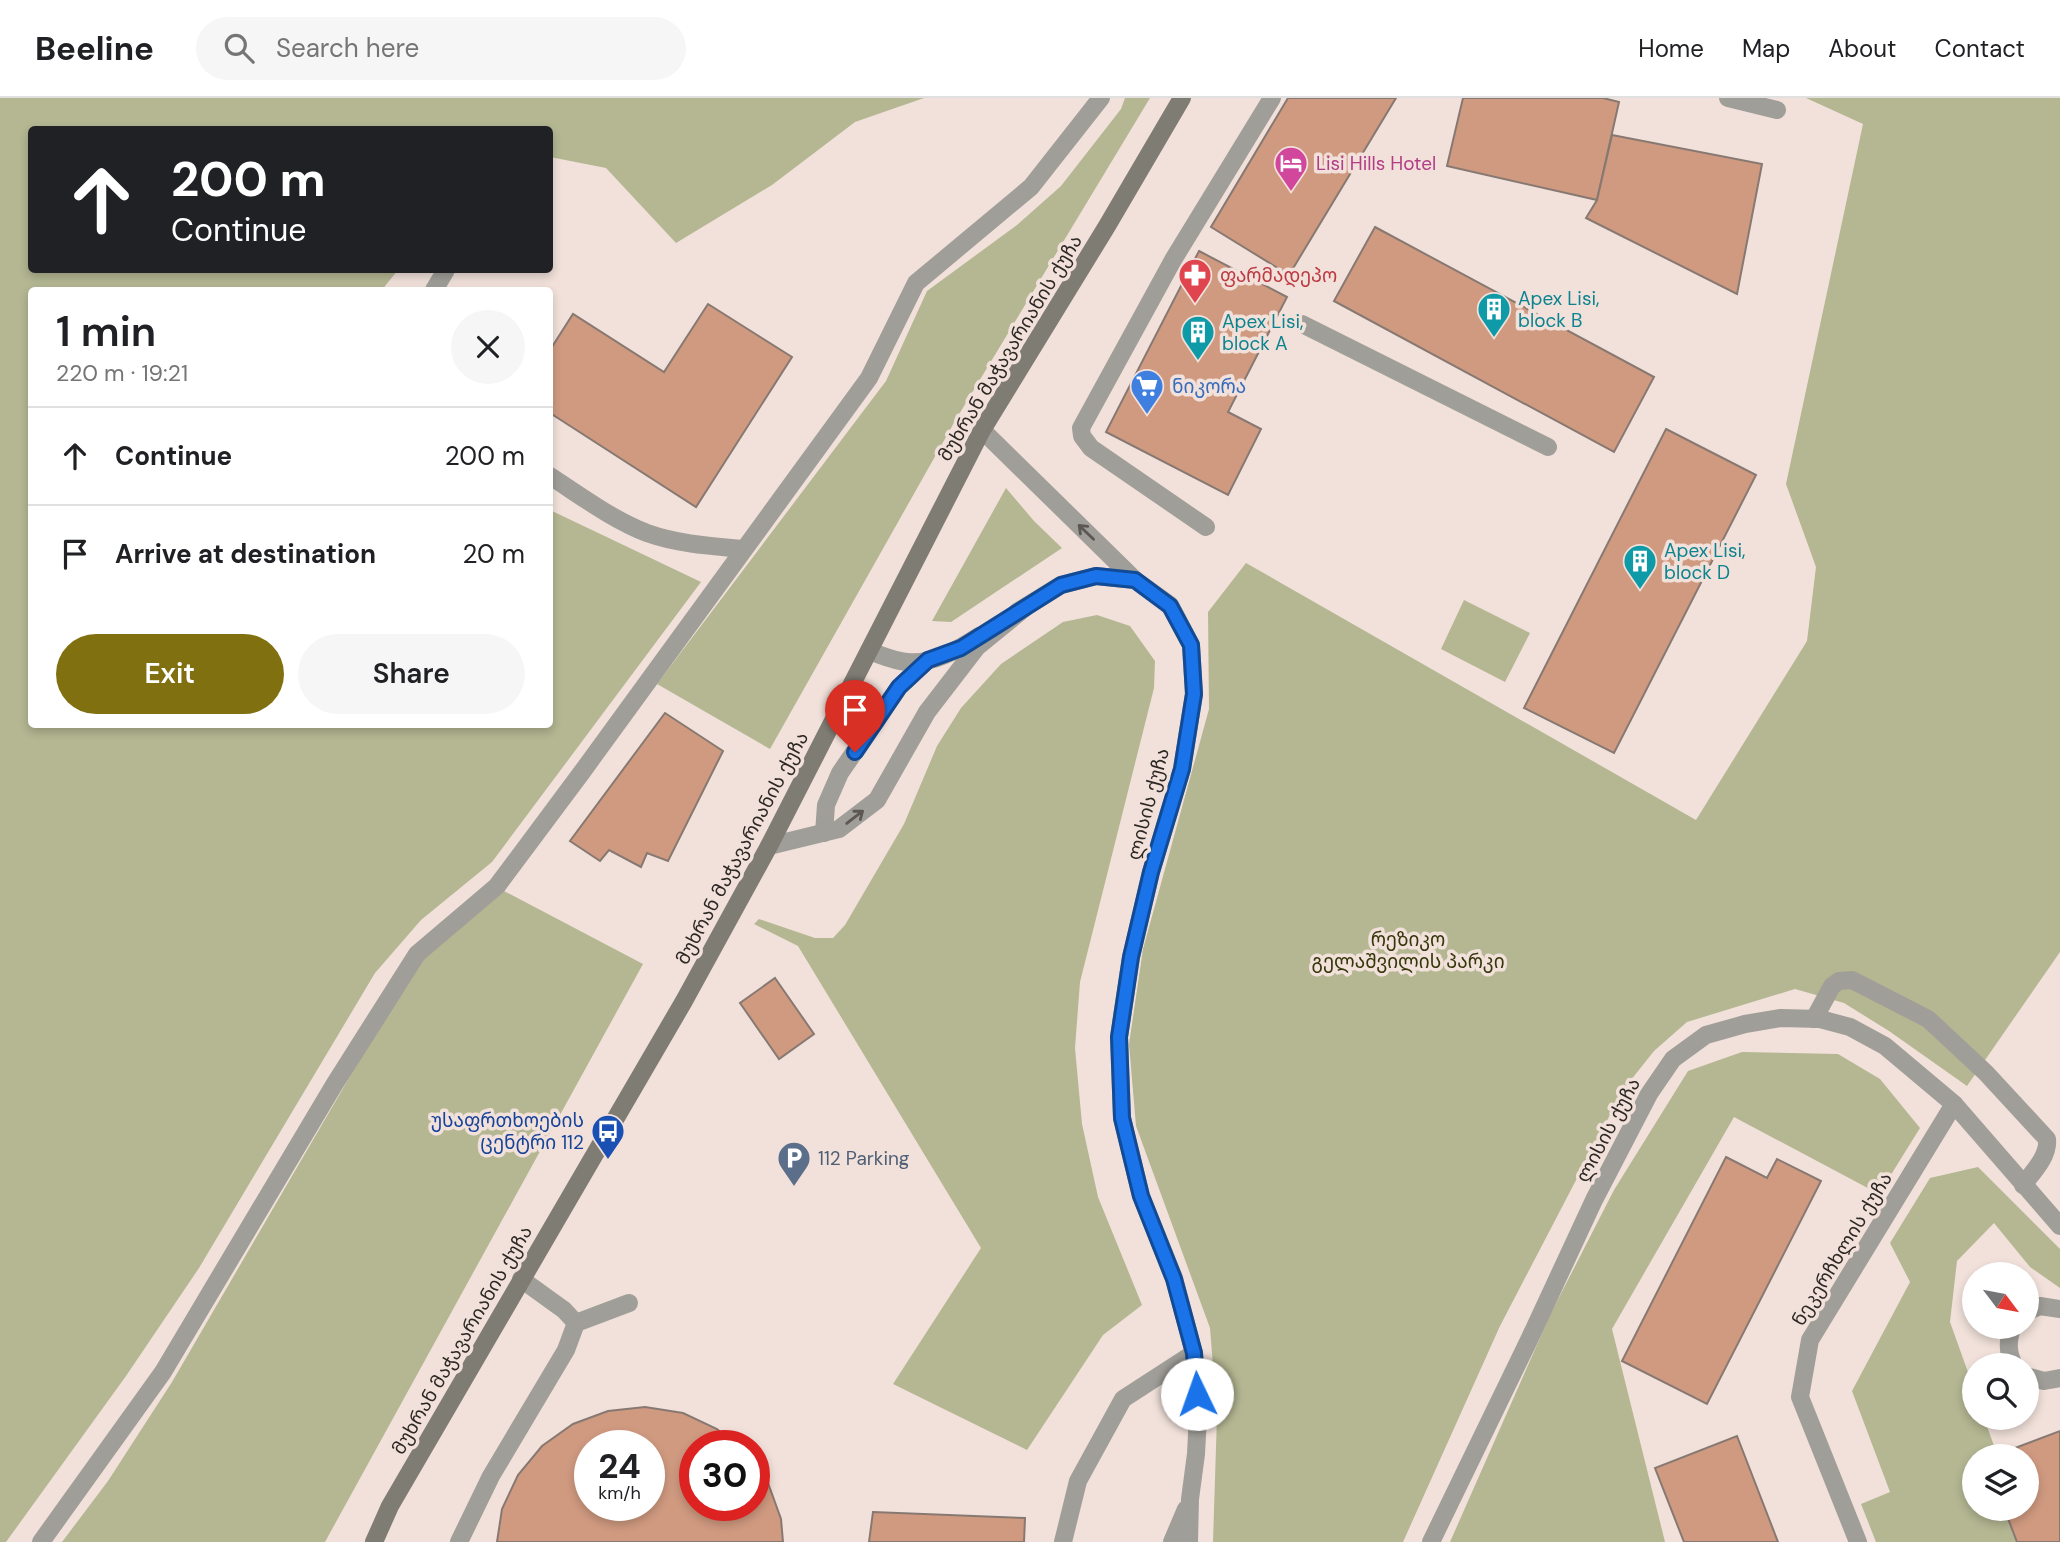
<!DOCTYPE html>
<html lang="en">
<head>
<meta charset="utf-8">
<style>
	body { margin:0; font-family:"DM Sans","Noto Sans Georgian",sans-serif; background:#f6f6f6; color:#202124; height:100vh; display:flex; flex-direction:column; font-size:26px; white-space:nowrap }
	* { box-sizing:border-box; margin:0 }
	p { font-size:23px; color:#757577 }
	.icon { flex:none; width:38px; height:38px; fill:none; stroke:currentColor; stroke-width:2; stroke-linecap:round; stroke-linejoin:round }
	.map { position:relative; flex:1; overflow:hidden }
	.details { position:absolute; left:28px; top:189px; width:525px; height:441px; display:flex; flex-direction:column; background:#fff; border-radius:7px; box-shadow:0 4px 10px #0003 }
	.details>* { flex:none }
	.banner { position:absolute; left:28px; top:28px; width:525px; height:147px; border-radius:7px; box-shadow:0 4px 10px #0003; background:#202124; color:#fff; overflow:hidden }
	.needle { width:46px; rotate:122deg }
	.controls { position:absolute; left:1962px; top:1164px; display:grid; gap:14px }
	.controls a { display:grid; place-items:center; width:77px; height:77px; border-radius:50%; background:#fff; box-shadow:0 4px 10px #0003; font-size:35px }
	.speed { position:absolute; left:574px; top:1332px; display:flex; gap:14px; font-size:35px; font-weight:700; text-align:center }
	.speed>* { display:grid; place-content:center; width:91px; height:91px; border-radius:50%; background:#fff; box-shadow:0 4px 10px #0003; line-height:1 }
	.speed small { font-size:18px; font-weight:400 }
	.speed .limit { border:10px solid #d22; background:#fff; color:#111 }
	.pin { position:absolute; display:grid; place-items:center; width:60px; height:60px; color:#fff; margin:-72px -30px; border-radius:50% 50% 50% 0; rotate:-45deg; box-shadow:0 0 7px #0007 }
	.pin .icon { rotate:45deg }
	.me { position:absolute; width:77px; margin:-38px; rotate:357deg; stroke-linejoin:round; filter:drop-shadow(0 0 5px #0008) }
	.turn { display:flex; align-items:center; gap:24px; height:147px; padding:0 28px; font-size:32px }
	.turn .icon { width:91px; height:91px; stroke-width:2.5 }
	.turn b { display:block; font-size:49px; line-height:60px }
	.round { display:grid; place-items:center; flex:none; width:74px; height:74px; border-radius:37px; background:#f6f6f6 }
	.summary { display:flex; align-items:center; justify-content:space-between; height:119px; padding:0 28px }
	h1 { font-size:42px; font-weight:600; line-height:52px }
	.primary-button { display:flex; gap:14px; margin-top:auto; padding:14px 28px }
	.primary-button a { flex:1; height:80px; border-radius:42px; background:#817010; color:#fff; font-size:28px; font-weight:600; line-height:80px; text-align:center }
	.primary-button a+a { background:#f6f6f6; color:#202124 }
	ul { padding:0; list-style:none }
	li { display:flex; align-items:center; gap:21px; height:98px; padding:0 28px; border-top:2px solid #e0e0e0 }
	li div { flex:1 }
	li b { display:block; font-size:26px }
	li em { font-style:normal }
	header { display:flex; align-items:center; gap:42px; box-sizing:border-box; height:98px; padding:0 35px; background:#fff; border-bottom:2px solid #e0e0e0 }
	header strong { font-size:33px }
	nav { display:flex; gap:38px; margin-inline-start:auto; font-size:24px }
	.search { width:490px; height:63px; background:#f6f6f6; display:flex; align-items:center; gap:18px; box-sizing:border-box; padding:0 24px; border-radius:38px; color:#757577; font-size:26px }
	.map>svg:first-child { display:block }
	.green { fill:#b4b792; fill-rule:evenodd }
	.building { fill:#d09a80; stroke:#877972; stroke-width:2; fill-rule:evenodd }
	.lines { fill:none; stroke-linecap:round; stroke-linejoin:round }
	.lane { stroke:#a09e98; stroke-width:18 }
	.street { stroke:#a09e98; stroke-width:18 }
	.secondary { stroke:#7f7c73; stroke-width:18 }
	.oneway { stroke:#5c5753 }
	.route-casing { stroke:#114b97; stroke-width:18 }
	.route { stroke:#1a73e8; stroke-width:12 }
	.labels { text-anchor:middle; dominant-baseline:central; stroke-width:7; stroke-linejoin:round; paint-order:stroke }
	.hotel-label { font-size:19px; fill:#b23c85; stroke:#f1e1da; text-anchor:start }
	.health-label { font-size:19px; fill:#be3a42; stroke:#f1e1da; text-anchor:start }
	.culture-label { font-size:19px; fill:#0d838f; stroke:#f1e1da; text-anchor:start }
	.street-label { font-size:19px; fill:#2e2825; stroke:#f1e1da }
	.shop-label { font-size:19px; fill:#366cbe; stroke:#f1e1da; text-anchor:start }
	.park-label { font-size:19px; fill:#35370a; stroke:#f1e1da }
	.transit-label { font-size:19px; fill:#164399; stroke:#f1e1da; text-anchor:end }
	.service-label { font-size:19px; fill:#4e5e75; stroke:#f1e1da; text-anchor:start }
</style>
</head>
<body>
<header>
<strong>Beeline</strong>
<div class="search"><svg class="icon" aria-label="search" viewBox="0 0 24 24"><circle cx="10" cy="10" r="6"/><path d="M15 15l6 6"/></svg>Search here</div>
<nav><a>Home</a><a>Map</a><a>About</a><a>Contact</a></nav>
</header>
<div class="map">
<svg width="2060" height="1444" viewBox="0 0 2060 1444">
	<rect width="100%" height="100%" fill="#f1e1da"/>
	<!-- green -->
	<g class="green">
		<polygon points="0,0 924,0 855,24 772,87 676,145 606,70 550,59 550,32 32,32 32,172 398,172 385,188 384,192 32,192 32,626 550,626 550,412 701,484 492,764 421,822 375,875 199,1170 126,1278 6,1444 0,1444"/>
		<polygon points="1125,0 1150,0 955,323 770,651 657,586 886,283 927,193 1017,127 1061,88 1121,11"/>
		<polygon points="1806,0 2060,0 2060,854 1967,988 1889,933 1844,905 1795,891 1687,924 1654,953 1623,992 1500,1228 1403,1444 1213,1444 1217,1318 1210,1230 1136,1028 1129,946 1143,851 1209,611 1208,514 1246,465 1696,722 1807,543 1816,469 1786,386 1863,26"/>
		<polygon points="1006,390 1034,423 1062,450 951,524 932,523"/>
		<polygon points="1464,502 1530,535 1505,584 1441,551"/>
		<polygon points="1097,517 1130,528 1155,563 1154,590 1080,884 1075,950 1082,1026 1098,1099 1142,1207 1103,1237 1027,1352 893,1286 981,1150 798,848 754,826 759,821 815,840 833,840 845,827 904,726 937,648 961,610 1001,566 1063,524"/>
		<polygon points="504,793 643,866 325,1444 62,1444 108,1383 172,1284 416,865"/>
		<polygon points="1742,954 1838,956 1880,981 1920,1030 1879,1096 1734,1019 1612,1231 1665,1444 1450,1444 1551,1215 1614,1092 1688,973"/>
		<path d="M1978,1069L2060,1151V1190L2030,1169L1994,1125L1957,1163L1950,1224L1974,1291V1320H1984L1997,1356L2060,1333V1444H1876L1861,1406L1890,1394L1852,1293L1910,1184L1890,1145L1930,1080ZM1974,1358H2026V1410H1974Z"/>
	</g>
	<!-- building -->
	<g class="building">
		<polygon points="1288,0 1396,0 1289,177 1211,129"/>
		<polygon points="1463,0 1603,0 1619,4 1597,102 1447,68"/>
		<polygon points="1612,37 1762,66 1737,196 1586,120 1597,102"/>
		<polygon points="1375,129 1654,279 1614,354 1334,203"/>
		<polygon points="1199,153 1287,199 1228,314 1261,331 1228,397 1106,334"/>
		<polygon points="708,206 792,259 696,409 550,315 550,252 573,216 664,274"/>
		<polygon points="1666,331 1756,377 1614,655 1524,610"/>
		<polygon points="665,615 723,653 668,763 647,755 641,769 609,752 600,763 570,743"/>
		<polygon points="775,880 814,936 779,961 740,905"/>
		<polygon points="1726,1059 1767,1080 1777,1061 1821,1083 1707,1306 1622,1263"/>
		<path d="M645,1309L683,1315L717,1331L737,1348H695V1407H754V1366L768,1385L781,1421L783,1444H497L502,1411L518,1377L542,1348L573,1326L608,1313ZM590,1348H649V1407H590Z"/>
		<polygon points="2060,1333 2060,1444 2017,1444 2004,1410 2026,1410 2026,1358 1994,1358"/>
		<polygon points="1737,1338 1778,1444 1684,1444 1655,1370"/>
		<polygon points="873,1414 1025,1420 1024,1444 869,1444"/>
	</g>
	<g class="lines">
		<!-- lane -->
		<g class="lane">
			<polyline points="434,192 446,172"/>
			<polyline points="1302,226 1548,349"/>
			<path d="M550,378C581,398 613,422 647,435C678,446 710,448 743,451"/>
			<polyline points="1206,429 1091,350 1082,338 1081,330 1173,162 1272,0"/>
			<polyline points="824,735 826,707 840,675 899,589 928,562"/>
			<path d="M1814,921L1832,888L1839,883L1852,882L1928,921L1986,975L2047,1041C2049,1058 2033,1074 2023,1087"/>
			<polyline points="2026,1214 2040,1208 2060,1211"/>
			<polyline points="576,1225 629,1205"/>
			<path d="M2013,1228C2007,1242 2007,1254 2014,1267"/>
			<polyline points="2026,1278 2044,1283 2060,1280"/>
			<polyline points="459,1444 491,1378 566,1252 576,1225 564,1212 521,1181"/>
			<polyline points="1063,1444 1078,1383 1123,1301 1194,1255"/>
			<polyline points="1858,1444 1800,1299 1810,1242 1954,1006"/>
		</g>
		<!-- street -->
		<g class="street">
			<polyline points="1728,0 1777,12"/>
			<polyline points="982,332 1135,482 1170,507 1191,547 1194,596 1182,671 1151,774 1131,859 1119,939 1122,1020 1141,1098 1174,1180 1194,1255 1198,1317 1196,1356 1190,1401 1189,1444"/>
			<polyline points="1017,514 1061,487 1096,478 1135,482"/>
			<path d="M869,553C881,557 894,563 907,564C932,567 959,551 979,538"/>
			<polyline points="769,748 839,731 877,702 927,614 977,549 1026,509"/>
			<polyline points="41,1444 163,1274 334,987 417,856 497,788 582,674 869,280 916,185 1031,89 1101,0"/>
			<polyline points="1172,1444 1186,1411"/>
			<polyline points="1431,1444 1529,1242 1594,1102 1649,996 1673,961 1706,937 1745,926 1781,920 1820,921 1850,929 1885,948 1954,1006 2060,1128"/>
		</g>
		<!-- secondary -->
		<polyline class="secondary" points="374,1444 390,1408 684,903 769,748 982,332 1107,128 1182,0"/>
	</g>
	<!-- one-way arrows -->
	<defs><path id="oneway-shaft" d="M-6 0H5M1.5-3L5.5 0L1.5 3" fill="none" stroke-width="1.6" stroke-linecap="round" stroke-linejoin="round" transform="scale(1.75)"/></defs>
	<g class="oneway">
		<use href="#oneway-shaft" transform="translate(1086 434) rotate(-136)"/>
		<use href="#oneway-shaft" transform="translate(855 719) rotate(-38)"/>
	</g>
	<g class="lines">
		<defs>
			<polyline id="route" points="855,654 899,589 928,562 961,550 1061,487 1096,478 1135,482 1170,508 1191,547 1194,596 1182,671 1151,774 1131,859 1119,939 1122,1020 1141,1098 1174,1181 1194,1255 1197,1296"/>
		</defs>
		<!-- route casing -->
		<use href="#route" class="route-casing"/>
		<!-- route -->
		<use href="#route" class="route"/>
	</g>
	<!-- icons -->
	<defs>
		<symbol id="hotel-pin" viewBox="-11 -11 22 30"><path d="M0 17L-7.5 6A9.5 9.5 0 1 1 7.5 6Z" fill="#d1479c" stroke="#f1e1da"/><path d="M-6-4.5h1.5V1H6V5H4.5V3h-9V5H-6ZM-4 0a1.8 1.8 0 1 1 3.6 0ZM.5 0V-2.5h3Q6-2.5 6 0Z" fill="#fff"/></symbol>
		<symbol id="pharmacy-pin" viewBox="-11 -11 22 30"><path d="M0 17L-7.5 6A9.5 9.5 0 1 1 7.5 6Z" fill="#e0444e" stroke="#f1e1da"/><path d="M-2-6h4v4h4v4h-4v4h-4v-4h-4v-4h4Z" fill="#fff"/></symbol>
		<symbol id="building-pin" viewBox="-11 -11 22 30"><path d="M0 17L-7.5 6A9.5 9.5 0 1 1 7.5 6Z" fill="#0f9aa8" stroke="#f1e1da"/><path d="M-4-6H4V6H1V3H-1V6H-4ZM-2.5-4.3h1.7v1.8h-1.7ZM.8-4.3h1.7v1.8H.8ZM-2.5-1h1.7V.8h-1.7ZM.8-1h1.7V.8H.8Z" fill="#fff"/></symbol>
		<symbol id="supermarket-pin" viewBox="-11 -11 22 30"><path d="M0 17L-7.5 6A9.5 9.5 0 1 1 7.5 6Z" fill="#3f7fe0" stroke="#f1e1da"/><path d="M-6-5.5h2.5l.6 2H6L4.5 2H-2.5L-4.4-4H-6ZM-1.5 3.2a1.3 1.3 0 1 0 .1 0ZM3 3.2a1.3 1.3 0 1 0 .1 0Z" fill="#fff"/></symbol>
		<symbol id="bus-pin" viewBox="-11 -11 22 30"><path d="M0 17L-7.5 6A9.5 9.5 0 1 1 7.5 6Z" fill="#1a4fb4" stroke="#f1e1da"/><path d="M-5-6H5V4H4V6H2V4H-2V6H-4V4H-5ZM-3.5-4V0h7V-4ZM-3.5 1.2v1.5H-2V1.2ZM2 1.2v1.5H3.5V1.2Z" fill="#fff"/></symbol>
		<symbol id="parking-pin" viewBox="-11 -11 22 30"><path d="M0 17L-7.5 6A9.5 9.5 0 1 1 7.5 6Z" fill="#5c6f8a" stroke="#f1e1da"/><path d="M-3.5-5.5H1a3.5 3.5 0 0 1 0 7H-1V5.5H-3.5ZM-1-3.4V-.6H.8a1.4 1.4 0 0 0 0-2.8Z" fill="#fff"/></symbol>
	</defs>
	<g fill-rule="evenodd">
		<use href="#hotel-pin" x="1272" y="46" width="38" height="52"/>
		<use href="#pharmacy-pin" x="1176" y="158" width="38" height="52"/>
		<use href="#building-pin" x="1475" y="192" width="38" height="52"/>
		<use href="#building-pin" x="1179" y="215" width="38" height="52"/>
		<use href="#supermarket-pin" x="1128" y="269" width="38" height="52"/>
		<use href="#building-pin" x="1621" y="444" width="38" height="52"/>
		<use href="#bus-pin" x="589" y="1014" width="38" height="52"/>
		<use href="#parking-pin" x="775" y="1041" width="38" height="52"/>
	</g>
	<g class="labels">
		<!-- hotel labels -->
		<g class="hotel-label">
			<text x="1316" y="65">Lisi Hills Hotel</text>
		</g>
		<!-- health labels -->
		<g class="health-label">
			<text x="1220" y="177">ფარმადეპო</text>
		</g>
		<!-- culture labels -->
		<g class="culture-label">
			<text x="1518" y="200">Apex Lisi,<tspan x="1518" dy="22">block B</tspan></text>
			<text x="1222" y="223">Apex Lisi,<tspan x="1222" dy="22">block A</tspan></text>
			<text x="1664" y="452">Apex Lisi,<tspan x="1664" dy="22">block D</tspan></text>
		</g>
		<!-- street labels -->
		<g class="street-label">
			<text transform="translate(1010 250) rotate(-59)">მუხრან მაჭავარიანის ქუჩა</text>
			<text transform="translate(1148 706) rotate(-75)">ლისის ქუჩა</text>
			<text transform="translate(742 750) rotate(-62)">მუხრან მაჭავარიანის ქუჩა</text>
			<text transform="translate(1608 1032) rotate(-62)">ლისის ქუჩა</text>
			<text transform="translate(1842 1151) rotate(-59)">ნეკერჩხლის ქუჩა</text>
			<text transform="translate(462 1242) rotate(-60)">მუხრან მაჭავარიანის ქუჩა</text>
		</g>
		<!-- shop labels -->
		<g class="shop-label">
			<text x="1172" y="288">ნიკორა</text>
		</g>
		<!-- park labels -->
		<g class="park-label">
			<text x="1408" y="841">რეზიკო<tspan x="1408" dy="22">გელაშვილის პარკი</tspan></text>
		</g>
		<!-- transit labels -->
		<g class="transit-label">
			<text x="584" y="1022">უსაფრთხოების<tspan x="584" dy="22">ცენტრი 112</tspan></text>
		</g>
		<!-- service labels -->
		<g class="service-label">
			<text x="818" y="1060">112 Parking</text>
		</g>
	</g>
</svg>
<div class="controls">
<a><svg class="needle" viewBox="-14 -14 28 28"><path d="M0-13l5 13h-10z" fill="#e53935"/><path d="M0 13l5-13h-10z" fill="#757577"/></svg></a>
<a><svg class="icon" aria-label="search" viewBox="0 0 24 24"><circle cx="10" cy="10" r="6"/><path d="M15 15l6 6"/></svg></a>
<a><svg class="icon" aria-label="layers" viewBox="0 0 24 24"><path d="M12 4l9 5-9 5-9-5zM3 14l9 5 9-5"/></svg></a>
</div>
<div class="speed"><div>24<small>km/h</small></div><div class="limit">30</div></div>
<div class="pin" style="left:855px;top:654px;background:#d93025"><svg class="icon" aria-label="arrive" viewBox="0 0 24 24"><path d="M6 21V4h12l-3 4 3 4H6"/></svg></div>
<svg class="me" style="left:1197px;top:1296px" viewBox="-20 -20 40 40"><circle r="19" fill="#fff"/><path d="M0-13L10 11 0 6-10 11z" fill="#1a73e8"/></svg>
<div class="banner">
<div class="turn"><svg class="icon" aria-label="ahead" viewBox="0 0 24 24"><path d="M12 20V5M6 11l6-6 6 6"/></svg><div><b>200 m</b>Continue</div></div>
</div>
<section class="details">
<div class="summary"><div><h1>1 min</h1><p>220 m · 19:21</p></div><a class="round"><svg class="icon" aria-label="close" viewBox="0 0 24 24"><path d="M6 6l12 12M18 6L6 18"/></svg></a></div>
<ul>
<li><svg class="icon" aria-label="ahead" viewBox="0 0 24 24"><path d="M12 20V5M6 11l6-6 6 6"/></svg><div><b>Continue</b></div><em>200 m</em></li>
<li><svg class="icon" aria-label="arrive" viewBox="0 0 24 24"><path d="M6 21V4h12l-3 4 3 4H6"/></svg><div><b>Arrive at destination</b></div><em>20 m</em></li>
</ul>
<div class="primary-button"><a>Exit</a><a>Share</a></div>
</section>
</div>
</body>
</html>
